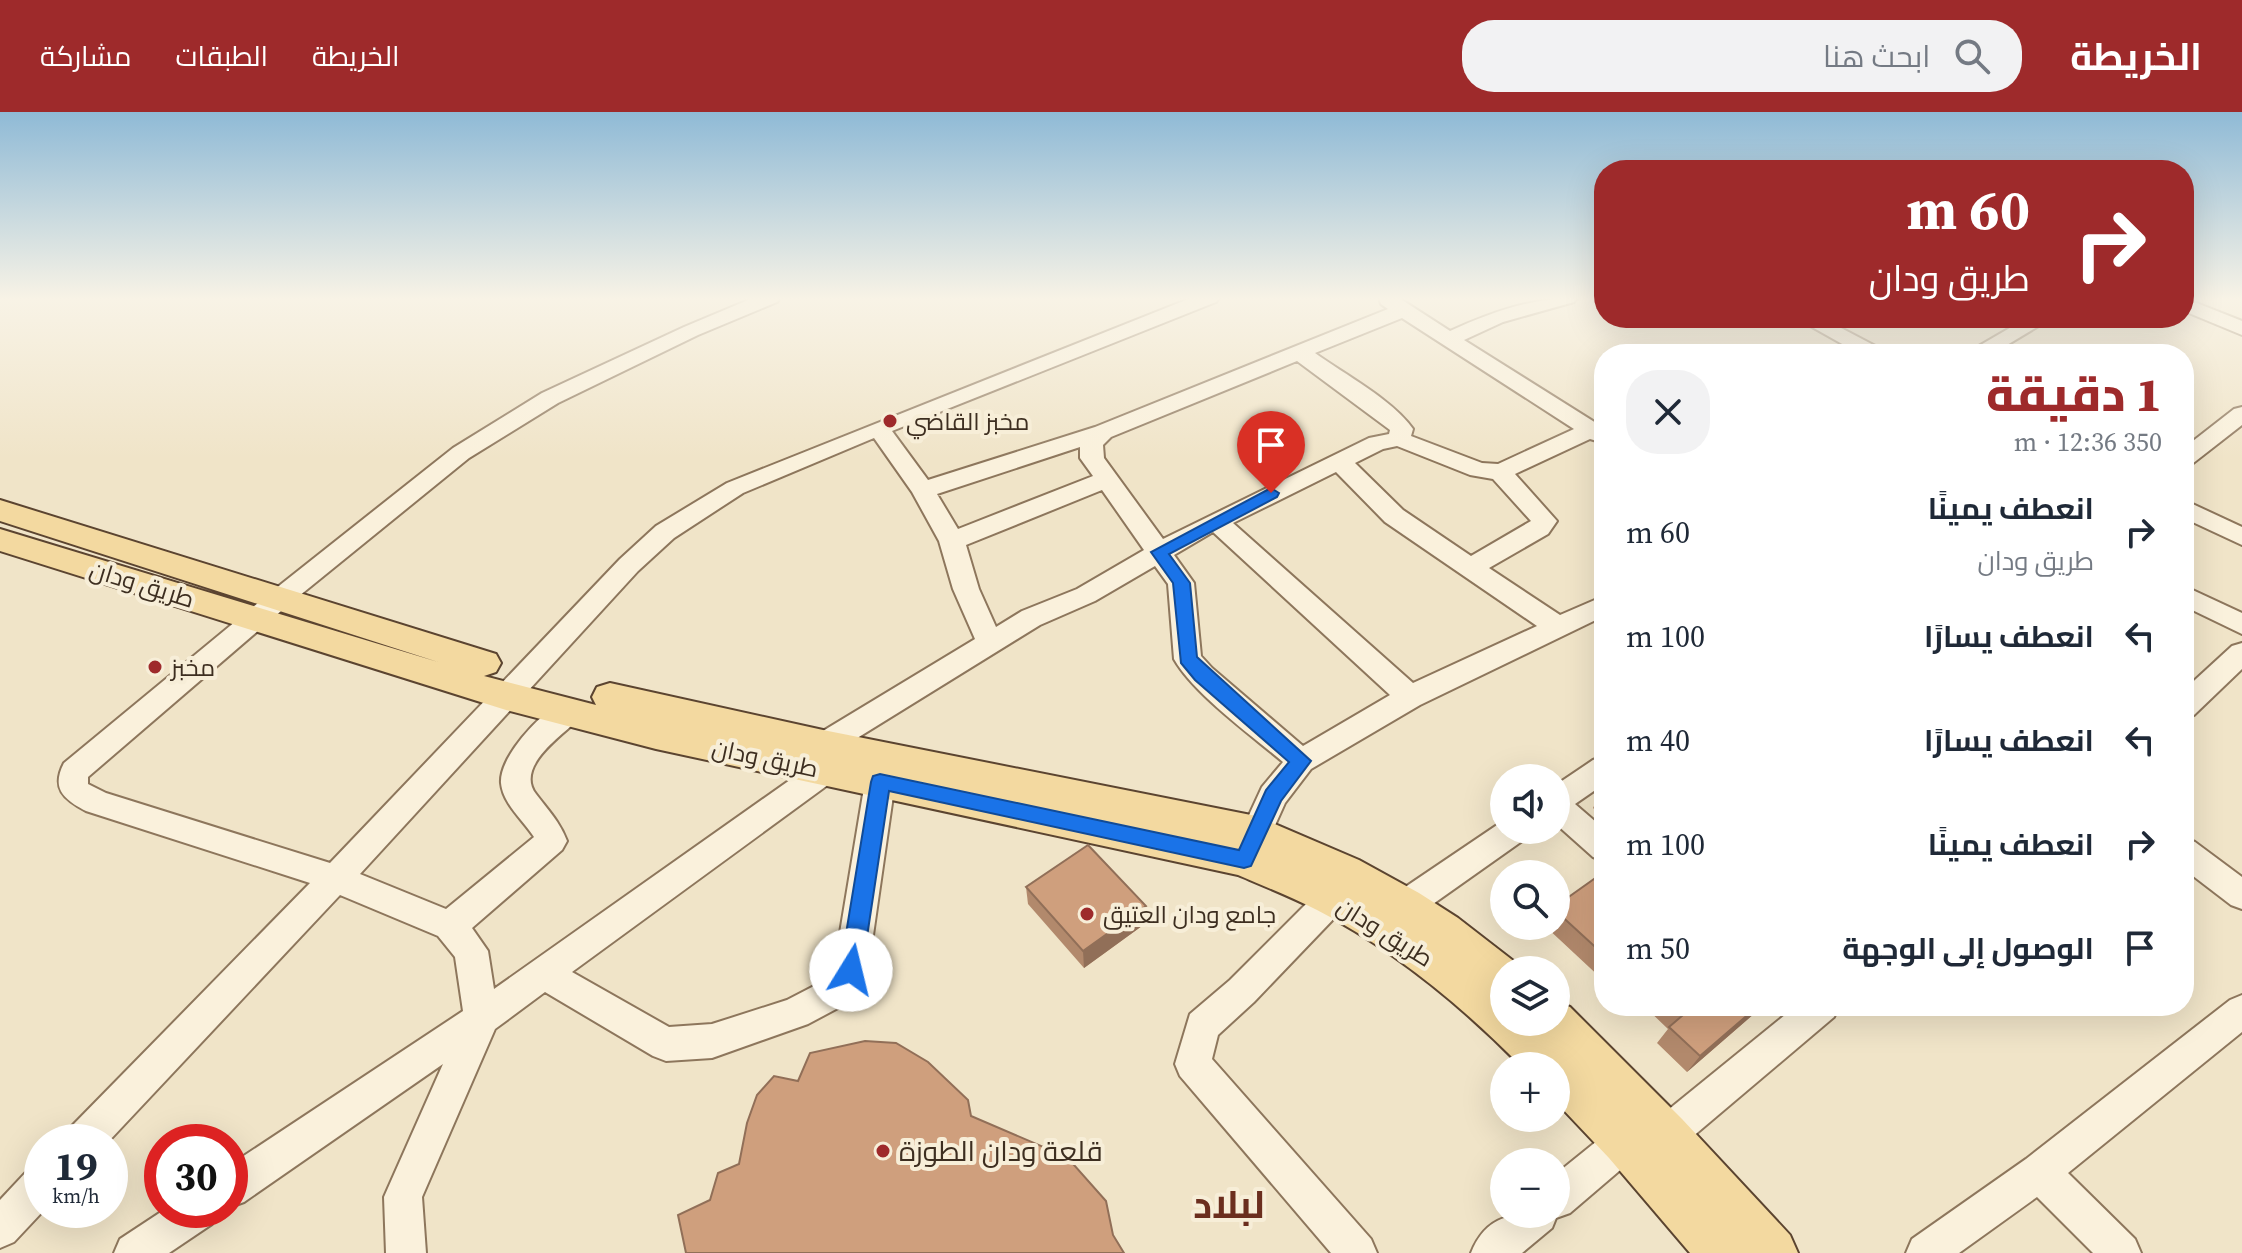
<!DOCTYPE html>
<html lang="ar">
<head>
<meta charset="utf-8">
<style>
	body { margin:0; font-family:"Source Serif 4",Cairo,serif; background:#f2f2f3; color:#1f2937; direction:rtl; height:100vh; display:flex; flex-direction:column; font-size:30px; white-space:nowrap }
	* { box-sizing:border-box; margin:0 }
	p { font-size:26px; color:#747a83 }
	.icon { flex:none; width:44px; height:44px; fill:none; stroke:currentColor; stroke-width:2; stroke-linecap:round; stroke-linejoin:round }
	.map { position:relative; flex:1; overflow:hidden; direction:ltr }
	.panel { position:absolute; left:1594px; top:232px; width:600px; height:672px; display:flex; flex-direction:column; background:#fff; border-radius:32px; box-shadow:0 8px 32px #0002; direction:rtl }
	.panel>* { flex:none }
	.top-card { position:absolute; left:1594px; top:48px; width:600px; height:168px; border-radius:32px; box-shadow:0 8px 32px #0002; direction:rtl; background:#9e2a2b; color:#fff; overflow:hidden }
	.buttons { position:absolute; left:1490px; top:652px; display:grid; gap:16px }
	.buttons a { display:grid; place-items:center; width:80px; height:80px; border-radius:50%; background:#fff; box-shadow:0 8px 32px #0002; font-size:40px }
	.speed { position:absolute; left:24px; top:1012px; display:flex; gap:16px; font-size:40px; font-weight:700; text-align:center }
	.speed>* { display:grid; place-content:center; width:104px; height:104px; border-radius:50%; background:#fff; box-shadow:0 8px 32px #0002; line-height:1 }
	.speed small { font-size:20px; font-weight:400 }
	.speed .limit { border:12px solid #d22; background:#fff; color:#111 }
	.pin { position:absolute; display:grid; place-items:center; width:68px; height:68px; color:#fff; margin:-82px -34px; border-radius:50% 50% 50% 0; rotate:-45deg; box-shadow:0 0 8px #0007 }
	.pin .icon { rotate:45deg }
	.me { position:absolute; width:88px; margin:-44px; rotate:9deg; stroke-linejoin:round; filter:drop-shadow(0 0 6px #0008) }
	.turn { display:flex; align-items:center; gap:28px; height:168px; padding:0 32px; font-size:36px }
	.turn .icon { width:104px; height:104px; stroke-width:2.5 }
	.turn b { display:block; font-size:56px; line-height:68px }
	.round { display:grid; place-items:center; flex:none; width:84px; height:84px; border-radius:32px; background:#f2f2f3 }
	.head { display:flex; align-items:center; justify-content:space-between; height:136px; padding:0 32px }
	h1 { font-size:48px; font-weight:800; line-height:60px; color:#9e2a2b }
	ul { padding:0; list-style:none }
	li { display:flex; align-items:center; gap:24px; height:104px; padding:0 32px }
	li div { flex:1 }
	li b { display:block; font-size:30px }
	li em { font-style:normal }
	header { display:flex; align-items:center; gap:48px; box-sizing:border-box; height:112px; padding:0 40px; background:#9e2a2b; color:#fff }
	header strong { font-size:38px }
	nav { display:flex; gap:44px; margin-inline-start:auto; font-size:28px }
	.search { width:560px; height:72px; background:#f2f2f3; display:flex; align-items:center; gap:20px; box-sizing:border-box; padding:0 28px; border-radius:32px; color:#747a83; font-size:30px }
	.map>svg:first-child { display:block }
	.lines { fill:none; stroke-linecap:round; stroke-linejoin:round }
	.minor-casing { stroke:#8d765c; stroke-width:4 }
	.major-casing { stroke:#5b4430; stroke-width:4 }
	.minor { fill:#faf1dc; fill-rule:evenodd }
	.major { fill:#f3d9a0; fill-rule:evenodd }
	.wall { fill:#b2896c }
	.shaded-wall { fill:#916f58 }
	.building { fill:#cf9f7d; stroke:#916f58; stroke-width:2 }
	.route { fill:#1a73e8; stroke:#114b97; stroke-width:2 }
	.poi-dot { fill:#9e2a2b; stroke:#f7eed8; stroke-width:3 }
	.labels { text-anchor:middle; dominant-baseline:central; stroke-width:8; stroke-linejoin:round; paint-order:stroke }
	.poi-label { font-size:24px; fill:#3d2e20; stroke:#f7eed8; text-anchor:start }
	.street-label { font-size:24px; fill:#3d2e20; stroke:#f7eed8 }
	.near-poi-label { font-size:28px; fill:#3d2e20; stroke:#f7eed8; text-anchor:start }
	.near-district-label { font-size:38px; font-weight:bold; fill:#6b2e1e; stroke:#f7eed8 }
</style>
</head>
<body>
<header>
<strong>الخريطة</strong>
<div class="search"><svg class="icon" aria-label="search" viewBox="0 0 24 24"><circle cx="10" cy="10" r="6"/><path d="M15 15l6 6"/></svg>ابحث هنا</div>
<nav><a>الخريطة</a><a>الطبقات</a><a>مشاركة</a></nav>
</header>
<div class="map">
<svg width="2242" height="1141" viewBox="0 0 2242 1141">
	<rect width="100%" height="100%" fill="#f0e4c8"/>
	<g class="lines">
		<defs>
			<g id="minor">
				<path d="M753,186H780L777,190L698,223L558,291L469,346L288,493L88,665V672L106,681L330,751L620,447L656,414L727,371L1191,186H1219L1216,190L892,319L928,368L1095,315L1388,197L1381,192L1379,186H1399L1450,219C1492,200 1531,186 1577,186L1574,190L1503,210L1464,228L1604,316V331L1590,327L1515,362L1557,409L1548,422L1489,456L1560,503L1604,484V504L1420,593L1311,657L1285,691L1259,749L1248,753L1237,749L1232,740L1262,675L1283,650C1251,623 1194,582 1174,547L1168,472L1155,454L1095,489L1040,513L833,641L823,644L813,641L808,633L813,625L975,527L953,477L939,429L912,380L874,326L743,381L674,426L638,459L360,762L446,797L534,725C523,708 503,692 501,671C499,646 539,602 560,592C567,588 571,590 578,592L582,600L578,608C561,624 515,655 536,682C548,698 560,710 567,729L562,738L472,816L488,839L494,877L814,651L825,647L836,651L840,659L836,667L572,860L669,915L712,912L787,888L814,874L835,851L865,670L869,662L880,658L891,662L895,670L868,858L863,869L838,896L808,912L712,946L666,949L653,944L545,880L495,917L422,1085L426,1141H386L384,1085L443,952L244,1090L230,1095V1053L463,899L455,845L438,824L340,783L108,1030H63L69,1017L310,771L86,699C63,687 51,676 64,651L270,481L453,336L542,281L684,215ZM1402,206L1574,317L1498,352L1482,351L1411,324L1413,317C1393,288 1344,262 1315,241ZM1297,249L1390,318L1389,322L1369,326L1163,427L1104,346L1103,333L1111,325ZM1397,334L1470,363L1493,367L1531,409L1471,444L1403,398L1355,351L1383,337ZM1080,335V346L1093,364L958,417L937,382ZM1336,360L1385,410L1537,514L1413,571L1233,411ZM1102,378L1144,438L1077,477L1022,499L996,515L979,477L966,433ZM1213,420L1390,583L1303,634L1212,556L1201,544L1194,471L1174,443Z"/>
				<polygon points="2184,186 2242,209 2242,223 2184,199"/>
				<polygon points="1796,206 1822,206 1883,238 1887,242 1860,242"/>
				<polygon points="2027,206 2052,206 1992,242 1965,242"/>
				<polygon points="2242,295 2242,313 2192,352 2184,354 2184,336 2234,297"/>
				<polygon points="2184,388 2242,415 2242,433 2184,406"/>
				<polygon points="2184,474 2242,501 2242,522 2184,494"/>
				<polygon points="2242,531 2242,557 2194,603 2184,606 2184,578 2232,534"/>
				<polygon points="1604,644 1604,672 1575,692 1604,717 1604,749 1593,745 1556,712 1556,673 1593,648"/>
				<polygon points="1503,709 1504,718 1530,718 1525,727 1416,804 1404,808 1392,804 1388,794 1392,784"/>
				<polygon points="2184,726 2195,730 2242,765 2242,797 2231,793 2184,757"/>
				<polygon points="1333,772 1344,776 1349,786 1344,796 1254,890 1218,923 1212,947 1371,1127 1377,1141 1331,1141 1180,964 1175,952 1190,902 1230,868 1322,776"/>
				<polygon points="2242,883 2242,920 2068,1061 2135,1127 2141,1141 2093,1141 2037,1085 1959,1141 1906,1141 1912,1127 2026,1047 2230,888"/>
				<polygon points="1796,894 1839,894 1834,905 1678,1037 1665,1043 1652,1037 1646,1024 1652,1011"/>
				<path d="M1626,1010L1639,1016L1645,1029L1639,1042L1570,1101L1556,1106L1552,1116L1522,1141H1471C1488,1099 1517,1102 1556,1102V1062L1613,1016Z"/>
				<polygon points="42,1053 44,1098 14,1130 0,1136 0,1088 28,1058"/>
				<polygon points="164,1098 217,1098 212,1112 169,1141 114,1141 120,1127"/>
			</g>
			<path id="major" d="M0,388L496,542L501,551L496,560L484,564L596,593L592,585L597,575L610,571L823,618L1256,704L1359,748L1419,781L1458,806L1520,854L1521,858H1504V910H1556V890L1570,895L1682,1007L1790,1123L1798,1141H1690L1609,1046L1556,990V954H1521C1462,894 1393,837 1317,798C1291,785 1264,774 1238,763L656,637L506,598L0,439V417L438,550L0,409Z"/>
		</defs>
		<!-- minor casing -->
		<use href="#minor" class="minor-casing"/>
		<!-- major casing -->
		<use href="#major" class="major-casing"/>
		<!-- minor -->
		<use href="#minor" class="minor"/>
		<!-- major -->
		<use href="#major" class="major"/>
	</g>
	<!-- wall -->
	<g class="wall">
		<polygon points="1604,677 1604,705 1593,696 1602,678"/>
		<polygon points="1026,775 1146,811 1084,856 1028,792"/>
		<polygon points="1604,775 1604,869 1545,814 1556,814 1556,794"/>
		<polygon points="1644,894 1763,894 1687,960 1657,931 1668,917"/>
	</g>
	<!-- shaded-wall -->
	<g class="shaded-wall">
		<polygon points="1146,794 1146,811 1084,856 1083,839"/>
		<polygon points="1758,894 1763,894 1687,960 1700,944"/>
	</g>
	<!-- building -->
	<g class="building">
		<polygon points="1088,733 1146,794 1083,839 1026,775"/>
		<polygon points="1594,767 1604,775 1604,843 1556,799 1556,794"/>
		<polygon points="1673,894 1758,894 1700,944 1669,915 1683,903"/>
		<polygon points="865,929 896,931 928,950 968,988 971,1004 1067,1045 1106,1089 1113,1123 1124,1141 686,1141 678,1103 710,1088 718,1061 739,1052 747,1011 757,983 774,964 798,969 810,941"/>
	</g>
	<!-- sky -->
	<linearGradient id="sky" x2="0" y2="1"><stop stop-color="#8fbad6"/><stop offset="0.54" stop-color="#f8f3e6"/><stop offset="1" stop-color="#f8f3e6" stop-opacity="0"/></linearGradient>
	<rect width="2242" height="346" fill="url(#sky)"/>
	<!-- route -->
	<polygon class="route" points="1271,376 1279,381 1277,385 1169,442 1190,471 1197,545 1311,649 1281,689 1251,754 1244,756 889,679 862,858 859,865 851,868 843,865 840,858 871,670 873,664 880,662 1239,738 1266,678 1289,650 1195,568 1181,551 1173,471 1151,440"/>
	<!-- markers -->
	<g class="poi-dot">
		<circle cx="890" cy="309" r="8"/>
		<circle cx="155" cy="555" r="8"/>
		<circle cx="1087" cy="802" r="8"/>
		<circle cx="883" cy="1039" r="8"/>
	</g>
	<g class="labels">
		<!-- poi labels -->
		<g class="poi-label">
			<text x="906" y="309">مخبز القاضي</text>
			<text x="171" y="555">مخبز</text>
			<text x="1103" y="802">جامع ودان العتيق</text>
		</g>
		<!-- street labels -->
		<g class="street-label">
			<text transform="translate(142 472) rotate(17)">طريق ودان</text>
			<text transform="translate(765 646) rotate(12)">طريق ودان</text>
			<text transform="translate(1385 820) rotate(32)">طريق ودان</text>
		</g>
		<!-- near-poi labels -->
		<g class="near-poi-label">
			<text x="899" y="1039">قلعة ودان الطوزة</text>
		</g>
		<!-- near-district labels -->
		<g class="near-district-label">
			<text x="1229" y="1093">لبلاد</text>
		</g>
	</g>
</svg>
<div class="buttons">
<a><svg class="icon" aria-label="sound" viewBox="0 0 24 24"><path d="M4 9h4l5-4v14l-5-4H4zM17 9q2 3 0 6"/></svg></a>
<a><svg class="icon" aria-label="search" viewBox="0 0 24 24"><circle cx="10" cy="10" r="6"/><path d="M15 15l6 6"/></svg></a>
<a><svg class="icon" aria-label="layers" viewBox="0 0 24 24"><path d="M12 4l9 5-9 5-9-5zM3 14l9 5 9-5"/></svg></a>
<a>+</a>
<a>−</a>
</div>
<div class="speed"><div>19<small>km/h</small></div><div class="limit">30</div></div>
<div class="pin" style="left:1271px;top:381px;background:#d93025"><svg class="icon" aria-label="arrive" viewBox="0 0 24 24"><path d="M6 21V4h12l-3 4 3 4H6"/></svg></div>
<svg class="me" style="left:851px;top:858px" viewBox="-20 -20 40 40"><circle r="19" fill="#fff"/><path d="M0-13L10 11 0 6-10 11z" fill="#1a73e8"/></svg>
<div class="top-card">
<div class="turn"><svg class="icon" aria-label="right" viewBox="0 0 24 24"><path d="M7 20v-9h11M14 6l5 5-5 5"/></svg><div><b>60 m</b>طريق ودان</div></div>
</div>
<section class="panel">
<div class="head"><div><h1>1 دقيقة</h1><p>350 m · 12:36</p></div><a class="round"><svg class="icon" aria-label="close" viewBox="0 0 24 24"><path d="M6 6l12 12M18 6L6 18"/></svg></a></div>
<ul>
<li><svg class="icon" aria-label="right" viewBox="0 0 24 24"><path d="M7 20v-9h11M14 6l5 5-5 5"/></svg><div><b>انعطف يمينًا</b><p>طريق ودان</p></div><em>60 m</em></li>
<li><svg class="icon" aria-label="left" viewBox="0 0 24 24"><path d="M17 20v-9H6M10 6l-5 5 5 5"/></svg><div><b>انعطف يسارًا</b></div><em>100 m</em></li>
<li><svg class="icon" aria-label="left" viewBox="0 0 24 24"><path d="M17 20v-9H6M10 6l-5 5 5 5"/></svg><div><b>انعطف يسارًا</b></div><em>40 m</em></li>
<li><svg class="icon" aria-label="right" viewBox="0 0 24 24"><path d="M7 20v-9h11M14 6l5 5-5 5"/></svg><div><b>انعطف يمينًا</b></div><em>100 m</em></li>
<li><svg class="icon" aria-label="arrive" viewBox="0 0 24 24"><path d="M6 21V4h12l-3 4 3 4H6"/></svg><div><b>الوصول إلى الوجهة</b></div><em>50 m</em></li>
</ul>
</section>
</div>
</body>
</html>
